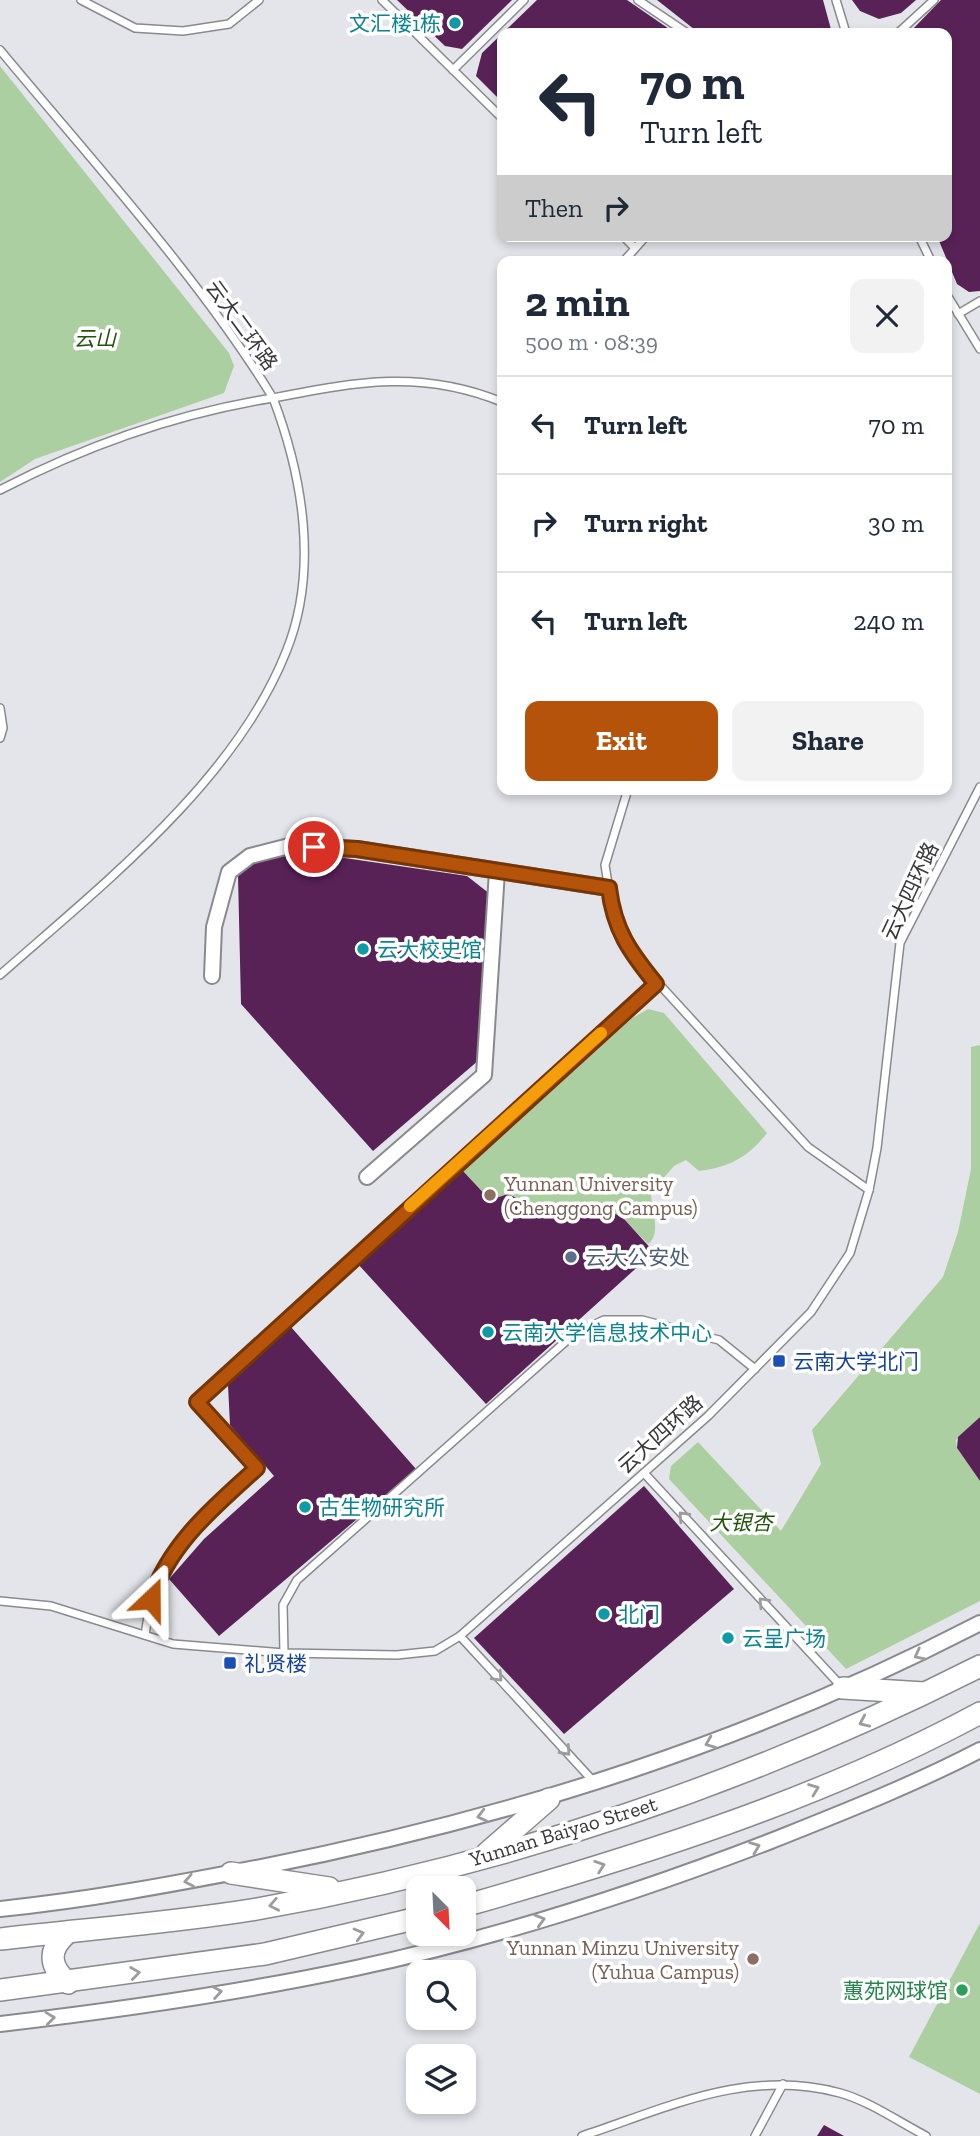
<!DOCTYPE html>
<html lang="en">
<head>
<meta charset="utf-8">
<style>
	body { margin:0; font-family:"Zilla Slab","Noto Sans SC",serif; background:#f2f2f3; color:#1f2937; height:100vh; display:flex; flex-direction:column; font-size:26px; white-space:nowrap }
	* { box-sizing:border-box; margin:0 }
	p { font-size:23px; color:#747a83 }
	.icon { flex:none; width:38px; height:38px; fill:none; stroke:currentColor; stroke-width:2; stroke-linecap:round; stroke-linejoin:round }
	.map { position:relative; flex:1; overflow:hidden }
	.drawer { position:absolute; left:497px; top:256px; width:455px; height:539px; display:flex; flex-direction:column; background:#fff; border-radius:14px; box-shadow:0 4px 10px #0003 }
	.drawer>* { flex:none }
	.top-card { position:absolute; left:497px; top:28px; width:455px; height:214px; border-radius:14px; box-shadow:0 4px 10px #0003; background:#fff; color:#1f2937; overflow:hidden }
	.needle { width:46px; rotate:156deg }
	.tools { position:absolute; left:406px; top:1876px; display:grid; gap:14px }
	.tools a { display:grid; place-items:center; width:70px; height:70px; border-radius:14px; background:#fff; box-shadow:0 4px 10px #0003; font-size:35px }
	.pin { position:absolute; display:grid; place-items:center; width:60px; height:60px; color:#fff; margin:-30px; border:4px solid #fff; border-radius:50%; box-shadow:0 2px 7px #0007 }
	.me { position:absolute; width:77px; margin:-38px; rotate:23deg; stroke-linejoin:round; filter:drop-shadow(0 0 5px #0008) }
	.turn { display:flex; align-items:center; gap:24px; height:147px; padding:0 28px; font-size:32px }
	.turn .icon { width:91px; height:91px; stroke-width:2.5 }
	.turn b { display:block; font-size:49px; line-height:60px }
	.then { display:flex; align-items:center; height:66px; padding:0 28px; background:#0003; gap:14px; font-size:26px }
	.round { display:grid; place-items:center; flex:none; width:74px; height:74px; border-radius:14px; background:#f2f2f3 }
	.head { display:flex; align-items:center; justify-content:space-between; height:119px; padding:0 28px }
	h1 { font-size:42px; font-weight:800; line-height:52px }
	.button { display:flex; gap:14px; margin-top:auto; padding:14px 28px }
	.button a { flex:1; height:80px; border-radius:14px; background:#b45309; color:#fff; font-size:28px; font-weight:800; line-height:80px; text-align:center }
	.button a+a { background:#f2f2f3; color:#1f2937 }
	ul { padding:0; list-style:none }
	li { display:flex; align-items:center; gap:21px; height:98px; padding:0 28px; border-top:2px solid #e0e1e3 }
	li div { flex:1 }
	li b { display:block; font-size:26px }
	li em { font-style:normal }
	.map>svg:first-child { display:block }
	.green { fill:#abcfa1 }
	.building { fill:#582257 }
	.lines { fill:none; stroke-linecap:round; stroke-linejoin:round }
	.lane-casing { stroke:#898a8e; stroke-width:10 }
	.street-casing { stroke:#898a8e; stroke-width:18 }
	.primary-casing { stroke:#898a8e; stroke-width:24 }
	.lane { stroke:#fff; stroke-width:7 }
	.street { stroke:#fff; stroke-width:14 }
	.primary { stroke:#fff; stroke-width:21 }
	.oneway { stroke:#9c9c9c }
	.route-casing { stroke:#753606; stroke-width:18 }
	.route { stroke:#b45309; stroke-width:12 }
	.slow { stroke:#f59e0b; stroke-width:12 }
	.culture-dot { fill:#0f9aa8; stroke:#fff; stroke-width:2.5 }
	.education-dot { fill:#8d6e63; stroke:#fff; stroke-width:2.5 }
	.service-dot { fill:#5c6f8a; stroke:#fff; stroke-width:2.5 }
	.transit-dot { fill:#1a4fb4; stroke:#fff; stroke-width:2.5 }
	.leisure-dot { fill:#2e9e5b; stroke:#fff; stroke-width:2.5 }
	.labels { text-anchor:middle; dominant-baseline:central; stroke-width:7; stroke-linejoin:round; paint-order:stroke }
	.culture-label { font-size:21px; fill:#0d838f; stroke:#fff; text-anchor:start }
	.street-label { font-size:21px; fill:#38383a; stroke:#fff }
	.park-label { font-size:21px; font-style:italic; fill:#22530e; stroke:#fff }
	.education-label { font-size:21px; fill:#785e54; stroke:#fff; text-anchor:start }
	.service-label { font-size:21px; fill:#4e5e75; stroke:#fff; text-anchor:start }
	.transit-label { font-size:21px; fill:#164399; stroke:#fff; text-anchor:start }
	.leisure-label { font-size:21px; fill:#27864d; stroke:#fff; text-anchor:end }
</style>
</head>
<body>
<div class="map">
<svg width="980" height="2136" viewBox="0 0 980 2136">
	<rect width="100%" height="100%" fill="#e4e5ea"/>
	<!-- green -->
	<g class="green">
		<polygon points="0,66 229,353 234,366 224,393 35,459 0,482"/>
		<path d="M648,1009L664,1013L767,1133C749,1157 728,1168 699,1171L686,1160L674,1166L651,1192C651,1209 662,1234 648,1244L625,1220L602,1205L572,1215L546,1211L509,1194L490,1200L463,1171L631,1019Z"/>
		<polygon points="980,1045 980,1417 956,1440 957,1448 980,1481 980,1601 846,1669 669,1479 671,1466 698,1442 781,1531 821,1464 812,1430 943,1277 958,1232 971,1169 971,1047"/>
		<polygon points="980,1923 980,2094 909,2057"/>
	</g>
	<!-- building -->
	<g class="building">
		<polygon points="397,0 512,0 462,49 445,46"/>
		<polygon points="537,0 627,0 675,33 502,33 502,102 476,76 482,53"/>
		<polygon points="657,0 823,0 832,33 699,33"/>
		<polygon points="852,0 916,0 901,13 879,19 860,11"/>
		<polygon points="941,0 980,0 980,291 969,292 957,284 937,236 947,236 947,33 909,33"/>
		<polygon points="311,853 467,876 490,894 479,1060 373,1151 241,1004 238,876 259,859"/>
		<polygon points="463,1171 490,1200 508,1194 546,1211 572,1215 602,1205 625,1220 654,1252 486,1404 357,1263"/>
		<polygon points="291,1327 416,1469 219,1636 169,1579 204,1539 274,1476 230,1425 228,1385"/>
		<polygon points="980,1417 980,1481 957,1448 958,1437"/>
		<polygon points="644,1486 734,1589 564,1734 474,1638"/>
		<polygon points="824,2125 844,2136 817,2136"/>
	</g>
	<g class="lines">
		<defs>
			<g id="lane">
				<polyline points="81,0 135,28 183,31 229,24 259,0"/>
				<polyline points="382,0 502,118"/>
				<polyline points="638,0 687,33"/>
				<polyline points="836,0 846,33"/>
				<polyline points="898,33 934,0"/>
				<path d="M0,50C91,160 199,277 273,398C179,413 85,446 0,490"/>
				<polyline points="453,70 524,0"/>
				<polyline points="623,236 635,248"/>
				<polyline points="919,236 931,261"/>
				<polyline points="624,261 646,236"/>
				<polyline points="947,295 980,349"/>
				<polyline points="958,314 980,301"/>
				<polyline points="0,708 3,728 0,738"/>
				<polyline points="628,789 605,865 612,909 628,950 808,1147 869,1190"/>
				<path d="M0,975C102,885 235,781 286,652C319,571 303,477 273,398C356,382 421,369 502,402"/>
				<polyline points="644,1473 842,1687"/>
				<polyline points="0,1601 51,1606 173,1644 284,1653 397,1655 435,1651 460,1636 708,1416 811,1312 850,1253 869,1190 877,1148 900,943 980,787"/>
				<path d="M145,1635C148,1617 150,1598 157,1582C176,1534 220,1501 257,1468L197,1402L656,984"/>
				<polyline points="460,1636 594,1782"/>
				<polyline points="284,1653 283,1605 297,1580 573,1335 604,1320 642,1320 719,1340 755,1369"/>
				<path d="M582,2136C670,2107 746,2068 840,2093C867,2100 901,2123 926,2136"/>
				<polyline points="755,2136 783,2084"/>
			</g>
			<g id="street">
				<polyline points="212,976 214,927 229,872 250,856 293,845 357,849 609,888"/>
				<polyline points="367,1177 484,1075 497,871"/>
				<path d="M0,1909C88,1900 174,1884 261,1867C514,1817 750,1742 980,1623"/>
				<path d="M0,2024C119,2010 239,1993 356,1968C497,1938 636,1893 771,1841C841,1813 913,1785 980,1750"/>
			</g>
			<g id="primary">
				<polyline points="843,1688 924,1693"/>
				<polyline points="487,1853 549,1799"/>
				<polyline points="231,1873 329,1888"/>
				<path d="M464,1906C639,1856 819,1800 980,1713"/>
				<path d="M66,1934C47,1951 50,1967 68,1983"/>
				<path d="M0,1939C86,1929 172,1923 257,1909C508,1865 753,1781 980,1666"/>
				<polyline points="0,1990 265,1954 418,1918"/>
			</g>
		</defs>
		<!-- lane casing -->
		<use href="#lane" class="lane-casing"/>
		<!-- street casing -->
		<use href="#street" class="street-casing"/>
		<!-- primary casing -->
		<use href="#primary" class="primary-casing"/>
		<!-- lane -->
		<use href="#lane" class="lane"/>
		<!-- street -->
		<use href="#street" class="street"/>
		<!-- primary -->
		<use href="#primary" class="primary"/>
	</g>
	<!-- one-way arrows -->
	<defs><path id="oneway-chevron" d="M-2-3.5L2.5 0L-2 3.5" fill="none" stroke-width="1.6" stroke-linecap="round" stroke-linejoin="round" transform="scale(1.75)"/></defs>
	<g class="oneway">
		<use href="#oneway-chevron" transform="translate(683 1516) rotate(-133)"/>
		<use href="#oneway-chevron" transform="translate(763 1602) rotate(-133)"/>
		<use href="#oneway-chevron" transform="translate(919 1655) rotate(153)"/>
		<use href="#oneway-chevron" transform="translate(498 1677) rotate(47)"/>
		<use href="#oneway-chevron" transform="translate(864 1722) rotate(156)"/>
		<use href="#oneway-chevron" transform="translate(710 1743) rotate(158)"/>
		<use href="#oneway-chevron" transform="translate(566 1751) rotate(48)"/>
		<use href="#oneway-chevron" transform="translate(814 1789) rotate(-21)"/>
		<use href="#oneway-chevron" transform="translate(482 1816) rotate(166)"/>
		<use href="#oneway-chevron" transform="translate(755 1847) rotate(-21)"/>
		<use href="#oneway-chevron" transform="translate(600 1866) rotate(-19)"/>
		<use href="#oneway-chevron" transform="translate(189 1881) rotate(169)"/>
		<use href="#oneway-chevron" transform="translate(274 1905) rotate(169)"/>
		<use href="#oneway-chevron" transform="translate(540 1920) rotate(-16)"/>
		<use href="#oneway-chevron" transform="translate(359 1934) rotate(-15)"/>
		<use href="#oneway-chevron" transform="translate(135 1973) rotate(-8)"/>
		<use href="#oneway-chevron" transform="translate(217 1992) rotate(-9)"/>
		<use href="#oneway-chevron" transform="translate(50 2018) rotate(-7)"/>
	</g>
	<g class="lines">
		<defs>
			<path id="route" d="M151,1599C170,1543 214,1507 257,1468L197,1402L656,984C630,952 614,930 609,888L357,849L314,847"/>
		</defs>
		<!-- route casing -->
		<use href="#route" class="route-casing"/>
		<!-- route -->
		<use href="#route" class="route"/>
		<!-- slow -->
		<polyline class="slow" points="410,1206 601,1033"/>
	</g>
	<!-- markers -->
	<g class="culture-dot">
		<circle cx="455" cy="23" r="7"/>
		<circle cx="363" cy="949" r="7"/>
		<circle cx="488" cy="1332" r="7"/>
		<circle cx="305" cy="1507" r="7"/>
		<circle cx="604" cy="1614" r="7"/>
		<circle cx="728" cy="1638" r="7"/>
	</g>
	<g class="education-dot">
		<circle cx="490" cy="1195" r="7"/>
		<circle cx="753" cy="1959" r="7"/>
	</g>
	<circle class="service-dot" cx="571" cy="1257" r="7"/>
	<g class="transit-dot">
		<rect x="772" y="1354" width="14" height="14" rx="3.5"/>
		<rect x="223" y="1656" width="14" height="14" rx="3.5"/>
	</g>
	<circle class="leisure-dot" cx="962" cy="1990" r="7"/>
	<g class="labels">
		<!-- culture labels -->
		<g class="culture-label">
			<text x="441" y="23" text-anchor="end">文汇楼1栋</text>
			<text x="377" y="949">云大校史馆</text>
			<text x="502" y="1332">云南大学信息技术中心</text>
			<text x="319" y="1507">古生物研究所</text>
			<text x="618" y="1614">北门</text>
			<text x="742" y="1638">云呈广场</text>
		</g>
		<!-- street labels -->
		<g class="street-label">
			<text transform="translate(242 325) rotate(54)">云大二环路</text>
			<text transform="translate(910 891) rotate(-65)">云大四环路</text>
			<text transform="translate(660 1434) rotate(-42)">云大四环路</text>
			<text transform="translate(563 1831) rotate(-17)">Yunnan Baiyao Street</text>
		</g>
		<!-- park labels -->
		<g class="park-label">
			<text x="95" y="338">云山</text>
			<text x="741" y="1522">大银杏</text>
		</g>
		<!-- education labels -->
		<g class="education-label">
			<text x="504" y="1183">Yunnan University<tspan x="504" dy="24">(Chenggong Campus)</tspan></text>
			<text x="739" y="1947" text-anchor="end">Yunnan Minzu University<tspan x="739" dy="24">(Yuhua Campus)</tspan></text>
		</g>
		<!-- service labels -->
		<g class="service-label">
			<text x="585" y="1257">云大公安处</text>
		</g>
		<!-- transit labels -->
		<g class="transit-label">
			<text x="793" y="1361">云南大学北门</text>
			<text x="244" y="1663">礼贤楼</text>
		</g>
		<!-- leisure labels -->
		<g class="leisure-label">
			<text x="948" y="1990">蕙苑网球馆</text>
		</g>
	</g>
</svg>
<div class="tools">
<a><svg class="needle" viewBox="-14 -14 28 28"><path d="M0-13l5 13h-10z" fill="#e53935"/><path d="M0 13l5-13h-10z" fill="#747a83"/></svg></a>
<a><svg class="icon" aria-label="search" viewBox="0 0 24 24"><circle cx="10" cy="10" r="6"/><path d="M15 15l6 6"/></svg></a>
<a><svg class="icon" aria-label="layers" viewBox="0 0 24 24"><path d="M12 4l9 5-9 5-9-5zM3 14l9 5 9-5"/></svg></a>
</div>
<div class="pin" style="left:314px;top:847px;background:#d93025"><svg class="icon" aria-label="arrive" viewBox="0 0 24 24"><path d="M6 21V4h12l-3 4 3 4H6"/></svg></div>
<svg class="me" style="left:151px;top:1599px" viewBox="-20 -20 40 40"><path d="M0-17L14 15 0 8-14 15z" fill="#b45309" stroke="#fff" stroke-width="4"/></svg>
<div class="top-card">
<div class="turn"><svg class="icon" aria-label="left" viewBox="0 0 24 24"><path d="M17 20v-9H6M10 6l-5 5 5 5"/></svg><div><b>70 m</b>Turn left</div></div>
<div class="then">Then<svg class="icon" aria-label="right" viewBox="0 0 24 24"><path d="M7 20v-9h11M14 6l5 5-5 5"/></svg></div>
</div>
<section class="drawer">
<div class="head"><div><h1>2 min</h1><p>500 m · 08:39</p></div><a class="round"><svg class="icon" aria-label="close" viewBox="0 0 24 24"><path d="M6 6l12 12M18 6L6 18"/></svg></a></div>
<ul>
<li><svg class="icon" aria-label="left" viewBox="0 0 24 24"><path d="M17 20v-9H6M10 6l-5 5 5 5"/></svg><div><b>Turn left</b></div><em>70 m</em></li>
<li><svg class="icon" aria-label="right" viewBox="0 0 24 24"><path d="M7 20v-9h11M14 6l5 5-5 5"/></svg><div><b>Turn right</b></div><em>30 m</em></li>
<li><svg class="icon" aria-label="left" viewBox="0 0 24 24"><path d="M17 20v-9H6M10 6l-5 5 5 5"/></svg><div><b>Turn left</b></div><em>240 m</em></li>
</ul>
<div class="button"><a>Exit</a><a>Share</a></div>
</section>
</div>
</body>
</html>
